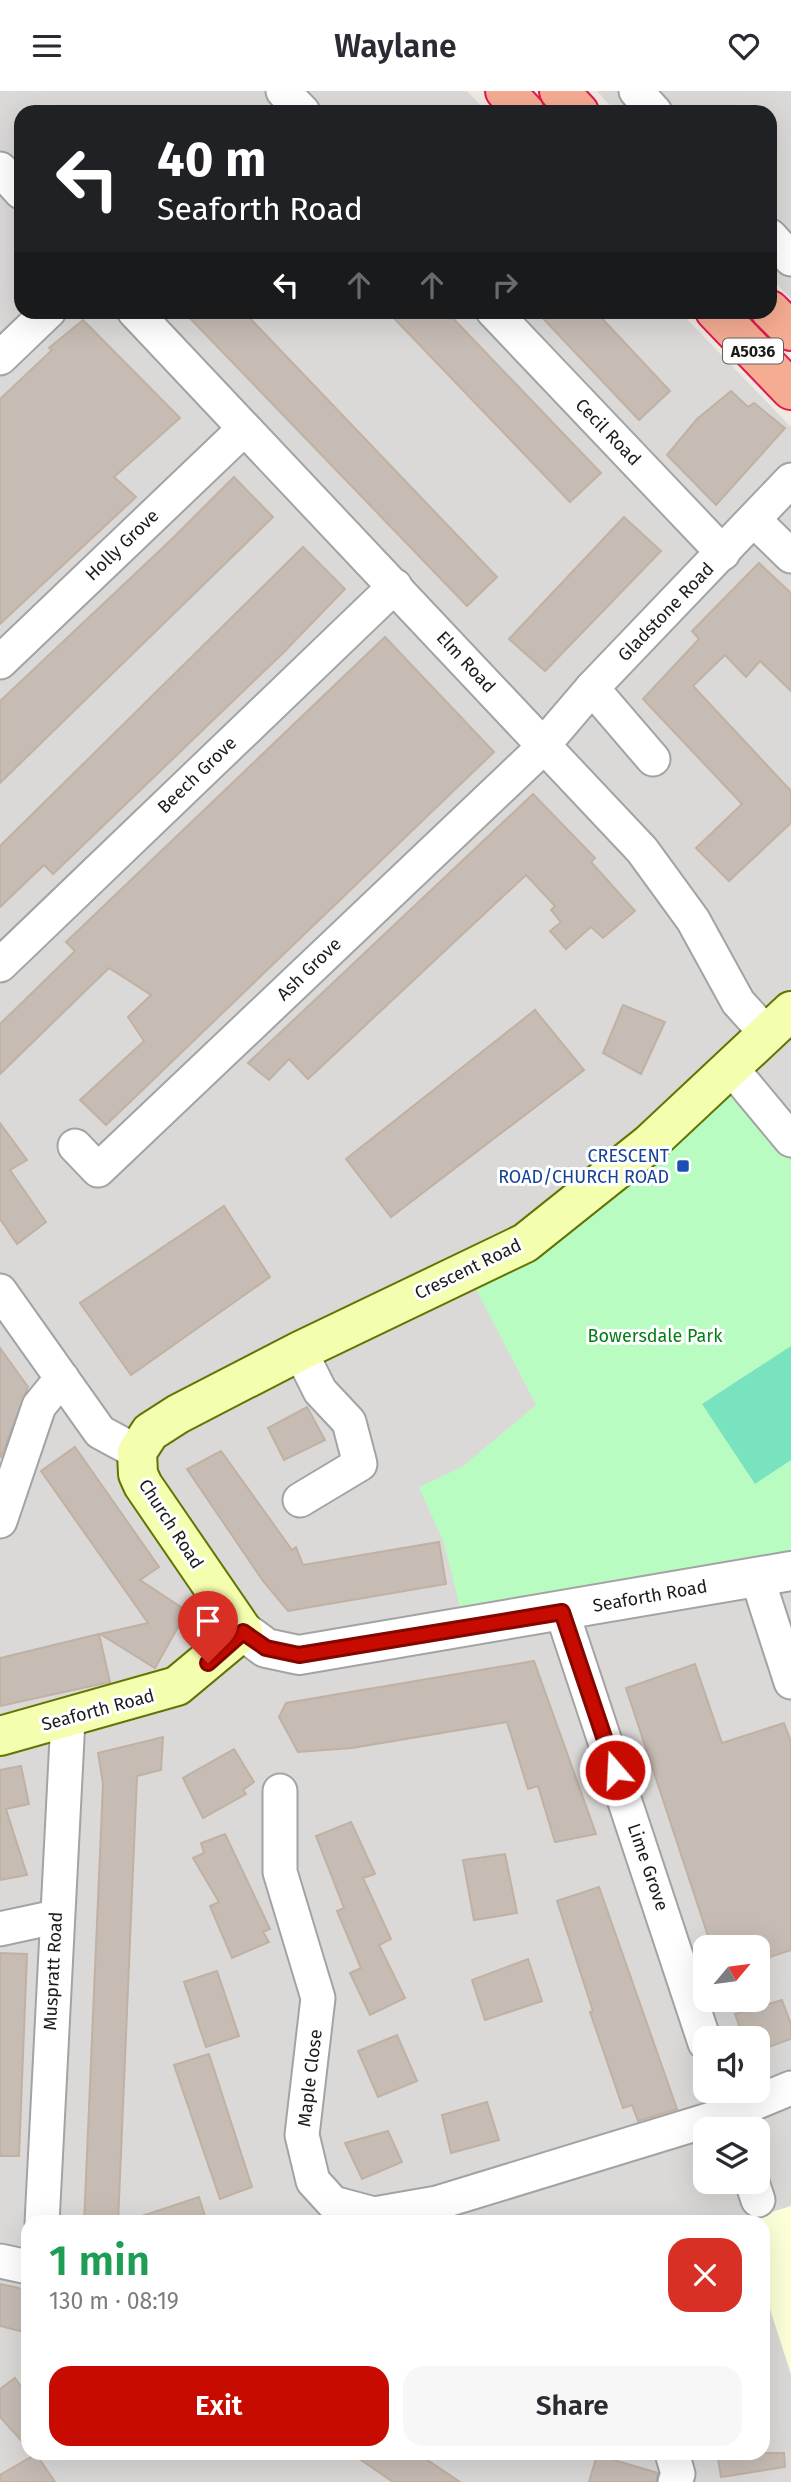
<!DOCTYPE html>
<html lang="en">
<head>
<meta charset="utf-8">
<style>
	body { margin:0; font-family:"Fira Sans",sans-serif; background:#f7f7f7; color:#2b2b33; height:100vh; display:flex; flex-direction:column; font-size:26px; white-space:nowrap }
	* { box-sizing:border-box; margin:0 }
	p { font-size:23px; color:#7c7c81 }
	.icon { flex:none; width:38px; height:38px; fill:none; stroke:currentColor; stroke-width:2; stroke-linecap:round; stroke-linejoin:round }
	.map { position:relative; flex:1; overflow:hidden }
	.details { position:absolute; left:21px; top:2124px; width:749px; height:245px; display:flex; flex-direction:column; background:#fff; border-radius:21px; box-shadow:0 7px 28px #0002 }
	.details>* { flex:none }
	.hud { position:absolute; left:14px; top:14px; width:763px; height:214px; border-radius:21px; box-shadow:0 7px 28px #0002; background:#202124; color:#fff; overflow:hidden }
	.needle { width:46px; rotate:61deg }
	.buttons { position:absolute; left:693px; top:1844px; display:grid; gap:14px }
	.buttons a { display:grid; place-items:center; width:77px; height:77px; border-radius:14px; background:#fff; box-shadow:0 7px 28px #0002; font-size:35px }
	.pin { position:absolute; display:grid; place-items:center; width:60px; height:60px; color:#fff; margin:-72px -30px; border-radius:50% 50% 50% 0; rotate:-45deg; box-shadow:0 0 7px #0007 }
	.pin .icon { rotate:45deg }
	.me { position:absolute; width:77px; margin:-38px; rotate:341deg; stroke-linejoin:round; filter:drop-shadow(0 0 5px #0008) }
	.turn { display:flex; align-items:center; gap:24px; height:147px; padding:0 28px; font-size:32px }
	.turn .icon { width:91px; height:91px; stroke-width:2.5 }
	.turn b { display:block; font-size:49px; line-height:60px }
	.lanes { display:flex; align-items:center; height:66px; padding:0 28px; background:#0003; justify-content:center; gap:35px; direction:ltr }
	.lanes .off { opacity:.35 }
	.round { display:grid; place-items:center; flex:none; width:74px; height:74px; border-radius:21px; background:#f7f7f7 }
	.summary { display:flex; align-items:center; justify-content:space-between; height:119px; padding:0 28px }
	h1 { font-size:42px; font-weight:600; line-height:52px; color:#1e9e55 }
	.action { display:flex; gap:14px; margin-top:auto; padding:14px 28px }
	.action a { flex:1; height:80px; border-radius:21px; background:#c70b00; color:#fff; font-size:28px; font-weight:600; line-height:80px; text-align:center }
	.action a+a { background:#f7f7f7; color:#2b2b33 }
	header { display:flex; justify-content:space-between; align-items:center; height:91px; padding:0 28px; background:#fff; font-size:32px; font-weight:600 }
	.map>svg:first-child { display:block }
	.residential { fill:#dad9d8; fill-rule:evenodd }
	.education { fill:#fdffd8 }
	.park { fill:#b9fcc2 }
	.pitch { fill:#79e3c0 }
	.building { fill:#c6bcb4; stroke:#c0b1a2; stroke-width:2 }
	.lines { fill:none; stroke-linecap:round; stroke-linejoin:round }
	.minor-casing { stroke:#a3a3a3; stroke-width:37 }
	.tertiary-casing { stroke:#a3a3a3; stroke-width:42 }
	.secondary-casing { stroke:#627500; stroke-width:42 }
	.trunk-casing { stroke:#e01952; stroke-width:42 }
	.minor { stroke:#fff; stroke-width:33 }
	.tertiary { stroke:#fff; stroke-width:38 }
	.secondary { stroke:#f5fdaf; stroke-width:38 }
	.trunk { stroke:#f5ac92; stroke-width:38 }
	.route-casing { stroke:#810700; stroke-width:18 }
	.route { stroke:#c70b00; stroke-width:12 }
	.transit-dot { fill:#1a4fb4; stroke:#fff; stroke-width:2.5 }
	.labels { text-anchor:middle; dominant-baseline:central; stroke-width:6; stroke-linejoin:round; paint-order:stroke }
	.shield { fill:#fff; stroke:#606060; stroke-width:2 }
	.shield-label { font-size:16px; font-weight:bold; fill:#1c1c1c }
	.street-label { font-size:18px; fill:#1c1c1c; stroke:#fff }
	.transit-label { font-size:18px; fill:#164399; stroke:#fff; text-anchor:end }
	.park-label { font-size:18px; fill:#057e16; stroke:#fff }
</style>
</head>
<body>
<header><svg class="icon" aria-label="menu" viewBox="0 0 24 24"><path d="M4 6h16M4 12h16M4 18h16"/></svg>Waylane<svg class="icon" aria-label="heart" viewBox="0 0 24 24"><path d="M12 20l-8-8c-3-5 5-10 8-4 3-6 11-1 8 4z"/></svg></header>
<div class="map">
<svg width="791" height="2391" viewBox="0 0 791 2391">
	<rect width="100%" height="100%" fill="#eeeae0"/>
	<!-- residential -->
	<g class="residential">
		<path d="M0,0H467L487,21H21V220L680,221L791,336V2115L742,2132H28V2362H763V2196L791,2283V2391H0ZM705,1857H758V1909H705ZM705,1948H758V2000H705ZM705,2039H758V2091H705Z"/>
		<polygon points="597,0 791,0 791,208 770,186 770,21 616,21"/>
	</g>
	<!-- education -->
	<polygon class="education" points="791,2115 791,2283 763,2196 763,2132 742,2130"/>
	<!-- park -->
	<polygon class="park" points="737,996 791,1069 791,1469 462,1525 444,1452 419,1396 462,1376 536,1314 476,1198 539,1165"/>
	<!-- pitch -->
	<polygon class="pitch" points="791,1255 791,1369 755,1393 702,1313"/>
	<!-- building -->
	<g class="building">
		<polygon points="183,220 243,220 497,486 467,515"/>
		<polygon points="387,220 446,220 601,382 570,411"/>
		<polygon points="536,220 595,220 670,300 639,329"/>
		<polygon points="83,229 180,327 114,386 136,406 0,533 0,308 52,259 49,257"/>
		<polygon points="731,300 748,316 754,312 785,337 716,414 667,364 697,328"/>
		<polygon points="234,386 273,426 0,692 0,610 173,447"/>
		<polygon points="624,426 661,460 545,580 509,548"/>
		<polygon points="303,456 345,498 282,563 53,783 44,774 0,816 0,755"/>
		<polygon points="759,472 791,502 791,600 760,570 746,586 725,564 693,595 791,700 791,732 729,790 696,757 742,713 643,608 699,548 692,540"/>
		<polygon points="385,546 494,661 106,1034 80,1009 144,950 128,926 151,904 109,877 0,983 0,933 75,860 66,851"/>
		<polygon points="533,703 595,767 591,771 635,820 603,847 591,836 566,858 550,840 561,831 551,819 555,815 526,784 308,988 289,968 269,989 248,972"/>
		<polygon points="623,914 665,931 641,983 603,962"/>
		<polygon points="535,919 584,979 391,1126 346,1068"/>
		<polygon points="0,1032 27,1069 10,1079 46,1131 17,1153 0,1128"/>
		<polygon points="224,1115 270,1186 131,1284 80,1212"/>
		<polygon points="0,1257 28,1296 1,1366 0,1366"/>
		<polygon points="307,1316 325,1349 284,1369 268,1337"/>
		<polygon points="75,1356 159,1476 140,1489 187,1520 155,1577 100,1543 148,1532 41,1380"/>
		<polygon points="221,1360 292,1459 296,1456 303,1474 439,1451 446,1493 288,1520 263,1490 187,1378"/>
		<polygon points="99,1543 110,1591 0,1615 0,1567"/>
		<polygon points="534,1570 596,1743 555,1751 538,1695 528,1698 507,1631 352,1657 298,1661 279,1626 286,1612"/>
		<polygon points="695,1573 722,1652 784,1632 791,1651 791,1859 758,1870 758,1857 712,1857 626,1597"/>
		<polygon points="163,1646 161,1679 137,1685 118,2132 84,2132 103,1693 98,1662"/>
		<polygon points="234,1658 254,1691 243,1699 246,1703 203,1727 183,1687"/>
		<polygon points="21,1675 29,1713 6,1718 27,1784 0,1789 0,1679"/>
		<polygon points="351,1731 375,1783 363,1787 391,1848 379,1854 405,1907 370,1924 350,1882 361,1877 337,1820 344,1817 316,1745"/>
		<polygon points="225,1743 270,1838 263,1841 269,1851 232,1867 210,1815 219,1811 193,1767 204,1762 201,1752"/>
		<polygon points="505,1763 517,1822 474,1829 463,1769"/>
		<polygon points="599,1796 677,2018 638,2030 632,2014 623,2017 590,1921 593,1920 557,1810"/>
		<polygon points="0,1862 27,1863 19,2065 0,2065"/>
		<polygon points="528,1868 542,1910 485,1929 472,1889"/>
		<polygon points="217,1880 239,1945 206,1956 184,1891"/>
		<polygon points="782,1909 791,1933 791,1948 758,1960 758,1948 744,1948 735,1923"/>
		<polygon points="397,1944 417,1990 378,2006 358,1960"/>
		<polygon points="209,1963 252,2096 220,2108 174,1974"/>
		<polygon points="487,2011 499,2049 451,2062 442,2024"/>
		<polygon points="388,2040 402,2071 362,2088 345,2052"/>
		<polygon points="199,2106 207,2132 137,2132 136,2127"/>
		<polygon points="0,2193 28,2199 28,2242 0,2235"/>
		<polygon points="15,2287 28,2305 28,2357 0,2326 0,2298"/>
		<polygon points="351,2362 417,2362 460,2391 393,2391"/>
		<polygon points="717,2362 784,2362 785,2376 721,2386"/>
		<polygon points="36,2363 55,2391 0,2391 0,2384"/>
		<polygon points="597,2364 658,2382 656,2391 589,2391"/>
	</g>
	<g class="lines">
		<defs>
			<g id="minor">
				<polyline points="283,0 303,21"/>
				<polyline points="636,0 655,21"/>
				<polyline points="0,78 21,101"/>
				<polyline points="770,145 791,168"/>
				<polyline points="134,220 642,759 693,829 738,911 767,943"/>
				<polyline points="493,220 723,462"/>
				<polyline points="0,267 49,220"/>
				<polyline points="754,429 791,465"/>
				<polyline points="0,571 244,338"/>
				<polyline points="592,597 653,668"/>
				<polyline points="0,874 395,495"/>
				<polyline points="732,978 791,1049"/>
				<polyline points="75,1055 98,1079 533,666 592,597 791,389"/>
				<polyline points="0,1200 100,1341 137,1361"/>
				<polyline points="300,1260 320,1300 349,1331 360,1373 300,1409"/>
				<polyline points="0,1430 39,1315 62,1287"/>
				<polyline points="757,1486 791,1591"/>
				<polyline points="562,1521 705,1952"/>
				<polyline points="280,1700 280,1781 318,1907 302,2044 313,2090 333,2112 374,2123 437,2112 728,2023 791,1997"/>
				<polyline points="0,1838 55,1826"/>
				<polyline points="752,2091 758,2109"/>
				<polyline points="42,2132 68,1628"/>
				<polyline points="0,2170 28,2176"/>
				<polyline points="672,2362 678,2383 675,2391"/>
			</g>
			<polyline id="tertiary" points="243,1540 266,1557 299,1564 791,1480"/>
			<polyline id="secondary" points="0,1645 177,1595 243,1540 143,1394 138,1383 137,1361 150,1341 178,1323 300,1260 525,1152 649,1053 791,920"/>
			<g id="trunk">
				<polyline points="505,0 525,21"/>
				<polyline points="559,0 579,21"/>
				<polyline points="770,219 791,240"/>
				<polyline points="715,220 791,299"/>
			</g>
		</defs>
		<!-- minor casing -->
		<use href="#minor" class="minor-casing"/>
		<!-- tertiary casing -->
		<use href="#tertiary" class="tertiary-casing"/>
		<!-- secondary casing -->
		<use href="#secondary" class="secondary-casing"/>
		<!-- trunk casing -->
		<use href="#trunk" class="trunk-casing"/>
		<!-- minor -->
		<use href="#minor" class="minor"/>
		<!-- tertiary -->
		<use href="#tertiary" class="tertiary"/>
		<!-- secondary -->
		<use href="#secondary" class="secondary"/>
		<!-- trunk -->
		<use href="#trunk" class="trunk"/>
	</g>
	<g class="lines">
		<defs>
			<polyline id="route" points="208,1572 243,1541 266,1557 299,1564 562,1521 615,1679"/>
		</defs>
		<!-- route casing -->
		<use href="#route" class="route-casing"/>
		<!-- route -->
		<use href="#route" class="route"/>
	</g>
	<!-- markers -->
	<rect class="transit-dot" x="676" y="1068" width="14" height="14" rx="3.5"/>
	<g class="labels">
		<!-- shield labels -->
		<rect class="shield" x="723" y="247.5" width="60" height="25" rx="5"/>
		<g class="shield-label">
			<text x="753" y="260">A5036</text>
		</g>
		<!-- street labels -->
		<g class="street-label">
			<text transform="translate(608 341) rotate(46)">Cecil Road</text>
			<text transform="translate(122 454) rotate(-44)">Holly Grove</text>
			<text transform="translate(666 521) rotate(-46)">Gladstone Road</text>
			<text transform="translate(466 571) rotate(47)">Elm Road</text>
			<text transform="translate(197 684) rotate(-44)">Beech Grove</text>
			<text transform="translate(309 878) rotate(-44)">Ash Grove</text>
			<text transform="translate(468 1178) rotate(-26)">Crescent Road</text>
			<text transform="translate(171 1433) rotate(57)">Church Road</text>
			<text transform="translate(650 1505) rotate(-10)">Seaforth Road</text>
			<text transform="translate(98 1619) rotate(-15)">Seaforth Road</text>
			<text transform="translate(648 1776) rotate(71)">Lime Grove</text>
			<text transform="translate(53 1880) rotate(-87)">Muspratt Road</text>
			<text transform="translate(310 1987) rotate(-83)">Maple Close</text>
		</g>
		<!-- transit labels -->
		<g class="transit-label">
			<text x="669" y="1065">CRESCENT<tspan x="669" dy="21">ROAD/CHURCH ROAD</tspan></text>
		</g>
		<!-- park labels -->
		<g class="park-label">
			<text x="655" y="1245">Bowersdale Park</text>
		</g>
	</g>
</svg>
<div class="buttons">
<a><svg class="needle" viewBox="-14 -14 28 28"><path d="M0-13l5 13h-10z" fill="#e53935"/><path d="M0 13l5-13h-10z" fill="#7c7c81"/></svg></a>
<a><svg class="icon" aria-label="sound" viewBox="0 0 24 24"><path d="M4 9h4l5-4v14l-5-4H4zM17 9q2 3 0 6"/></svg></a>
<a><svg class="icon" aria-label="layers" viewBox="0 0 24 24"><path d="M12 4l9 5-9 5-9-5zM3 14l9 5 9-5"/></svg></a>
</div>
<div class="pin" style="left:208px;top:1572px;background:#d93025"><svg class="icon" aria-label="arrive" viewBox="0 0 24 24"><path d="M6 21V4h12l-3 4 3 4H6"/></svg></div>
<svg class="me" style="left:615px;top:1679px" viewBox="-20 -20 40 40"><circle r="17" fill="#c70b00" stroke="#fff" stroke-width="3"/><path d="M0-11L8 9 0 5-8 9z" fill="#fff"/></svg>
<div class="hud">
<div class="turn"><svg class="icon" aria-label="left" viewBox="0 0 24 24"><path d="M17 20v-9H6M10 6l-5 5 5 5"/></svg><div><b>40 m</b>Seaforth Road</div></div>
<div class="lanes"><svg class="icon" aria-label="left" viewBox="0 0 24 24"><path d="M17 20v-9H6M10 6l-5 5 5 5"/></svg><svg class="icon off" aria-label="ahead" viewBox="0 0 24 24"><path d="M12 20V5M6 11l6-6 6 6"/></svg><svg class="icon off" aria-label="ahead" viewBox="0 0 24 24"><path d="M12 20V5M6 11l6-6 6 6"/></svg><svg class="icon off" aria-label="right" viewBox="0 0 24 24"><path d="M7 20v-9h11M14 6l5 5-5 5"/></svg></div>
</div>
<section class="details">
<div class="summary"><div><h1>1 min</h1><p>130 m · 08:19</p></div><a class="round" style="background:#d93025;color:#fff"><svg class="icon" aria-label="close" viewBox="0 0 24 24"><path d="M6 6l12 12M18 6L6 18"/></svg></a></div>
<div class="action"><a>Exit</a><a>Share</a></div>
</section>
</div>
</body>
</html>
